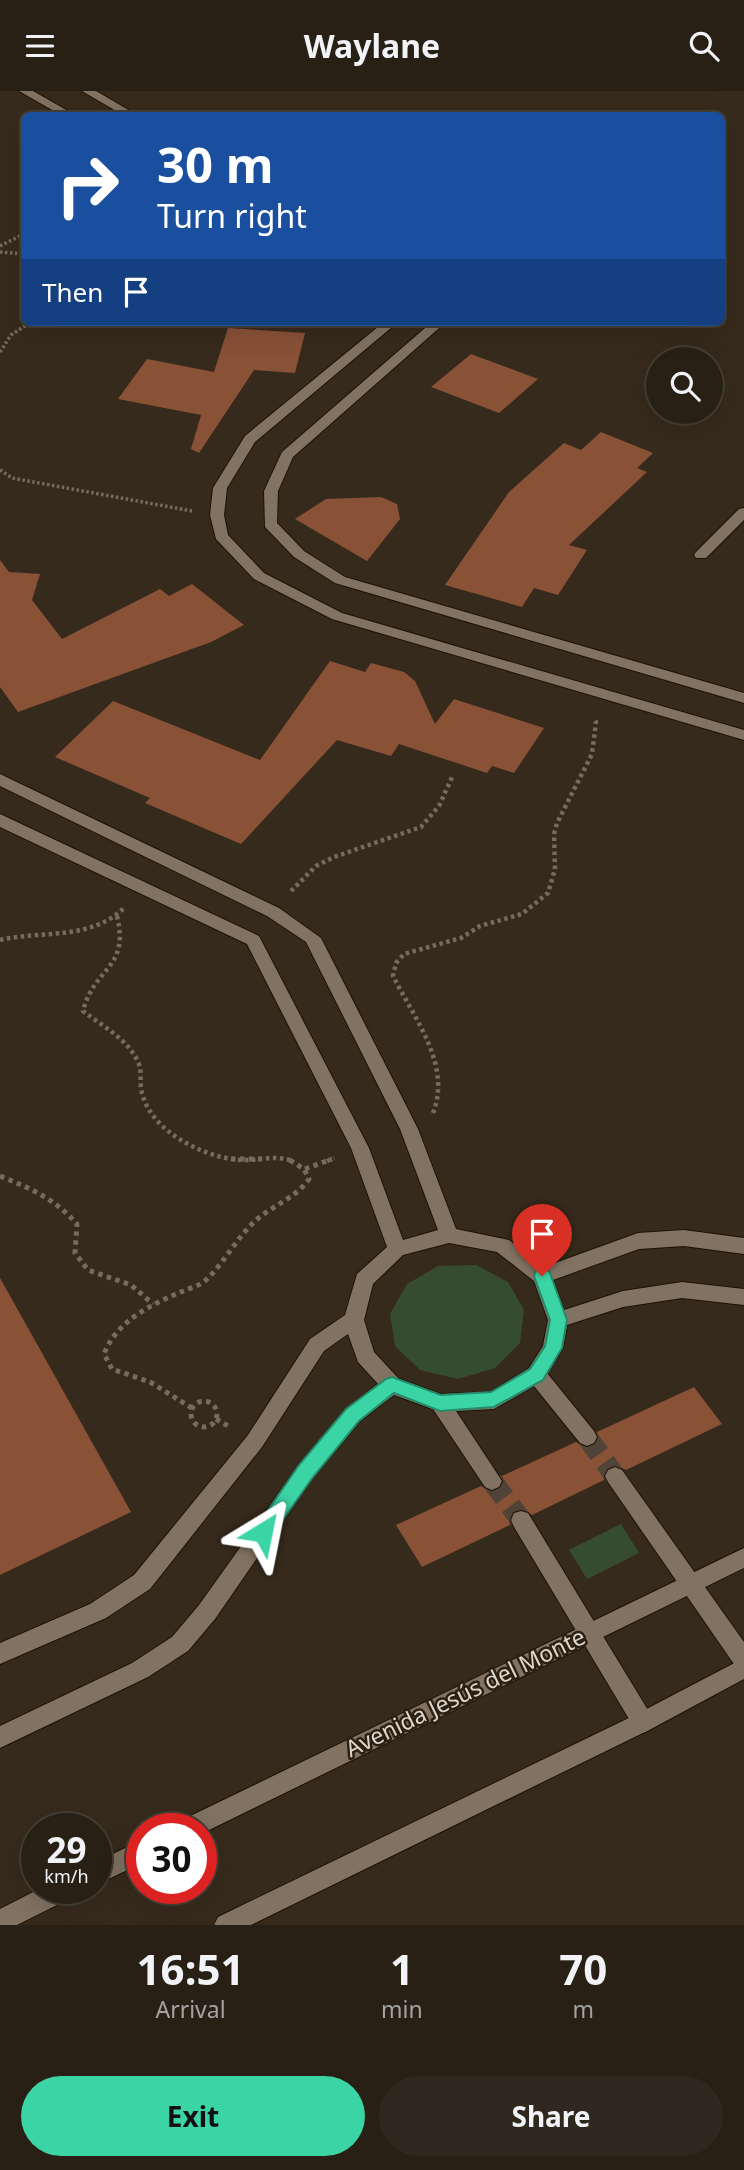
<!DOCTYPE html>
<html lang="en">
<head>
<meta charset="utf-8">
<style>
	body { margin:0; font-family:"Noto Sans",sans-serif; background:#30281e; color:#f1f3f6; height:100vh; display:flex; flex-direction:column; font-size:26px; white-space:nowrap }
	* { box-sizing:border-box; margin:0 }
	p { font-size:23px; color:#a5a3a0 }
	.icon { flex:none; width:38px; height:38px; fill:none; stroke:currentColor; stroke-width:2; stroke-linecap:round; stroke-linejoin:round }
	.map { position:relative; height:1834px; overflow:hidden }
	.side { display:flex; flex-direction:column; background:#282015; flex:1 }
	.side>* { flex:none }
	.top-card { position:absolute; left:21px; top:21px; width:704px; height:214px; border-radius:10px; box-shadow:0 7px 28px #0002,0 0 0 2px #443e34; background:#1a4fa0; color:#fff; overflow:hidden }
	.fabs { position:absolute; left:646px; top:256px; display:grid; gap:14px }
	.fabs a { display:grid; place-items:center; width:77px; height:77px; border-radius:50%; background:#282015; box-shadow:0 7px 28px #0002,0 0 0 2px #443e34; font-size:35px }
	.speed { position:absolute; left:21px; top:1722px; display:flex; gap:14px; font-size:35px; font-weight:700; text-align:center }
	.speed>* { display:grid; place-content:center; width:91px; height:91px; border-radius:50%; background:#282015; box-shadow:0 7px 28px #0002,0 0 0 2px #443e34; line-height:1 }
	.speed small { font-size:18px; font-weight:400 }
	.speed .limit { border:10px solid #d22; background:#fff; color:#111 }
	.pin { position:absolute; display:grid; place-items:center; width:60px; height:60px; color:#fff; margin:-72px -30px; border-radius:50% 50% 50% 0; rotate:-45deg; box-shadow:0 0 7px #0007 }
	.pin .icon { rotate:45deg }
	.me { position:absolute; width:77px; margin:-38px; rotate:35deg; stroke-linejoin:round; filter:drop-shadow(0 0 5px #0008) }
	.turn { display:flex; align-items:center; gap:24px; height:147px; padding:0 21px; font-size:32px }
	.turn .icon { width:91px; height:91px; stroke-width:2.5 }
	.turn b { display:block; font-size:49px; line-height:60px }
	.then { display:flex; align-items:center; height:66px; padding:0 21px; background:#0003; gap:14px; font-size:26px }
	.eta { display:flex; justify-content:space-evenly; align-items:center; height:119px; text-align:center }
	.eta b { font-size:42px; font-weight:700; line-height:49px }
	.action { display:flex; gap:14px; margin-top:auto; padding:14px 21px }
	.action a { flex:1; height:80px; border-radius:42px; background:#3bd4a4; color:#111; font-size:28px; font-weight:700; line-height:80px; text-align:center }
	.action a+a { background:#30281e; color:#f1f3f6 }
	header { display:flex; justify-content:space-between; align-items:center; height:91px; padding:0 21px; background:#282015; font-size:32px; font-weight:700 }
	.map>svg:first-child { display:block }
	.green { fill:#354c2f }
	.building { fill:#895136 }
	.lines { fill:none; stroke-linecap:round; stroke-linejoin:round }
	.minor-tunnel { stroke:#4f4437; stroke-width:21; stroke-dasharray:21 10; stroke-linecap:butt }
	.minor-casing { stroke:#1d1205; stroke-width:2 }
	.secondary-casing { stroke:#1d1205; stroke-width:2 }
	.path-far2 { stroke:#766b5f; stroke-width:3.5; stroke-dasharray:2.5 2.5; stroke-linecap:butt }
	.path-far1 { stroke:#766b5f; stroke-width:4.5; stroke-dasharray:3.5 3.5; stroke-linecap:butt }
	.path { stroke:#766b5f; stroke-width:5; stroke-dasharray:4.5 4.5; stroke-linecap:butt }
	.minor { fill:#817262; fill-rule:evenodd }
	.secondary { fill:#817262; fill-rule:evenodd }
	.route { fill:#3bd4a4; stroke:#268a6b; stroke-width:2 }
	.labels { text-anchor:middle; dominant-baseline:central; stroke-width:5; stroke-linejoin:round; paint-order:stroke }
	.near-street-label { font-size:23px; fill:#dfd7ce; stroke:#2c2012 }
</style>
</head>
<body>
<header><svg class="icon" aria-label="menu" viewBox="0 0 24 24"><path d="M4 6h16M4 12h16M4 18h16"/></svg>Waylane<svg class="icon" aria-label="search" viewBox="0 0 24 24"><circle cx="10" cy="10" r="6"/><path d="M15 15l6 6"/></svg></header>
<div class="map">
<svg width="744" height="1834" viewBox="0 0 744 1834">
	<rect width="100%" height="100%" fill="#362a1c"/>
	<!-- green -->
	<g class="green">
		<polygon points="476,1174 508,1191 524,1219 520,1252 495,1277 458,1288 420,1279 395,1255 390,1223 407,1193 438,1175"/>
		<polygon points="621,1433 639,1462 587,1488 569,1459"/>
	</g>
	<!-- building -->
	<g class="building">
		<polygon points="228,237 305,242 295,282 254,279 199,362 191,358 201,324 118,308 147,268 214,281"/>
		<polygon points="471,263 538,288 499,322 431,296"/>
		<polygon points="601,341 653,362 637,377 647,381 569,454 587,459 558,504 534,497 522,516 445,494 509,401 564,352 581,359"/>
		<polygon points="381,406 397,413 400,428 367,470 295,428 326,408"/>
		<polygon points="0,469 9,481 40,483 32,509 62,548 160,498 169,505 192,493 244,534 211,551 18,621 0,596"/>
		<polygon points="330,570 365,581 371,572 404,581 415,590 435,633 454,608 544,637 514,682 492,675 487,682 399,653 391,665 337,649 241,753 145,712 150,707 55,666 113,610 260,669"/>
		<polygon points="0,1187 131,1421 0,1484"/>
		<polygon points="694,1296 722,1333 626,1379 616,1374 607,1377 603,1384 604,1389 532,1424 522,1417 513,1419 509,1428 510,1434 422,1476 396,1434 481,1395 491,1401 500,1398 504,1391 502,1385 576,1351 586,1357 595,1354 599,1347 597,1341"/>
	</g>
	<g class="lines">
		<!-- minor-tunnel -->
		<g class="minor-tunnel">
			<polyline points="587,1346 615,1385"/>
			<polyline points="492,1390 521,1429"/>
		</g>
		<defs>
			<g id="minor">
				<polygon points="19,0 33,0 75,24 61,24"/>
				<polygon points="82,0 96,0 137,24 123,24"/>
				<polygon points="384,231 398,231 255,351 227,397 224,424 228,444 264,482 342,522 744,639 744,649 332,528 254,488 216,448 210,424 213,397 245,345"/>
				<polygon points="432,231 446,231 293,366 278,400 277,432 304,460 345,486 744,602 744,612 335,492 294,466 265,436 264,400 282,361"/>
				<polygon points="744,417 744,429 706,467 696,467 694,464 696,461 739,418"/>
				<path d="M0,683L279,817L321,847L418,1038L456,1138L509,1149L544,1176L638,1142L684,1139L744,1147V1163L684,1155L639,1158L553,1189L564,1219L623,1200L682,1191L744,1198V1214L682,1207L623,1216L567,1234L563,1257L547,1282L594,1340L597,1346L594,1352L587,1355L580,1352L534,1295L494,1318L456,1320L502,1390L499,1396L492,1399L485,1396L433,1318L394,1304L360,1330L313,1386L215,1528L188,1560L148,1586L0,1657V1635L132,1572L172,1546L199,1514L299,1374L346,1318L378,1293L358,1271L348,1243L324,1260L262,1356L150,1498L106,1527L0,1573V1552L90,1513L134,1484L248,1344L310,1248L345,1224L357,1183L387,1156L351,1057L247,853L0,736V723L259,845L369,1057L403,1149L438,1139L400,1038L306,851L267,825L0,695ZM449,1152L497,1161L534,1190L548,1229L543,1255L529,1277L491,1301L440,1303L399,1288L374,1261L364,1229L373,1193L403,1164Z"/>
				<polygon points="615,1376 622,1379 744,1551 744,1579 736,1576 608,1391 605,1385 608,1379"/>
				<polygon points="521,1420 528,1422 651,1624 654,1631 651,1638 643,1642 635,1638 514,1436 511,1429 514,1422"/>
			</g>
			<g id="secondary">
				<polygon points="744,1457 744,1477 201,1743 201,1738 177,1738 180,1730"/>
				<polygon points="744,1567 744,1588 651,1638 251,1834 214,1834 218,1826 635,1624"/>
				<polygon points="142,1749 142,1772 96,1794 96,1771"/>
				<polygon points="41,1797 79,1797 75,1805 17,1834 0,1834 0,1818"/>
			</g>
		</defs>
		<!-- minor casing -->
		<use href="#minor" class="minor-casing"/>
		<!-- secondary casing -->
		<use href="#secondary" class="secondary-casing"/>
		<!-- path-far2 -->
		<g class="path-far2">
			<polyline points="0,155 24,143"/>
			<polyline points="0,161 24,163"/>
			<polyline points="0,261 11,244 31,231"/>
			<polyline points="0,379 12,387 192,420"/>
		</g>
		<!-- path-far1 -->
		<g class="path-far1">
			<polyline points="291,800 316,775 334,766 421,736 439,715 453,684"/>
			<path d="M117,825C130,878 94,876 83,920C102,935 128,948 138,971C142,979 140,988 141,997C145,1026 173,1047 198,1058C212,1064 229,1069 245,1069C261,1069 277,1064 293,1070"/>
			<path d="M0,849C43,839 89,850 124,817"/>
			<path d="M433,1022C452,974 414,927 393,885L396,872L404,863L461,847L480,835L522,823L548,802L555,778L554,743L557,732L592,663L596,631L594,628"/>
			<polyline points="327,1070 334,1067"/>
		</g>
		<!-- path -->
		<g class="path">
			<polyline points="231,1068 261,1068"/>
			<polyline points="305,1078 332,1068"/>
			<path d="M0,1085C30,1097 55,1108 77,1133L75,1162L88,1179L131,1194L153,1213"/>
			<circle cx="204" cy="1323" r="13"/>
			<path d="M192,1317L150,1291L112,1278L104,1263C117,1230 150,1214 181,1201C189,1197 200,1195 206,1189C224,1172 236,1148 254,1131C271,1115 296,1107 309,1088L304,1078L288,1068"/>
			<polyline points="216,1328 230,1336"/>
		</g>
		<!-- minor -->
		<use href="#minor" class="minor"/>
		<!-- secondary -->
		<use href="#secondary" class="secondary"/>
	</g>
	<!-- route -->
	<polygon class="route" points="542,1178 549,1180 551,1185 567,1229 562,1257 543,1289 494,1316 440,1320 394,1302 359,1330 313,1386 270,1447 263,1449 257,1447 254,1441 257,1435 299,1374 346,1318 386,1288 392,1286 441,1304 491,1301 530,1278 545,1255 550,1229 534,1185 536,1180"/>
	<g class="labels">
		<!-- near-street labels -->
		<g class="near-street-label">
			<text transform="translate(465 1601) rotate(-26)">Avenida Jesús del Monte</text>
		</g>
	</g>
</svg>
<div class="fabs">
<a><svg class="icon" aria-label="search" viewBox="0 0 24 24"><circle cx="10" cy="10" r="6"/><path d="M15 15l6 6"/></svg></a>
</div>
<div class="speed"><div>29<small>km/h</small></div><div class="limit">30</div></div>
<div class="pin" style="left:542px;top:1185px;background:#d93025"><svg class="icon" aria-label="arrive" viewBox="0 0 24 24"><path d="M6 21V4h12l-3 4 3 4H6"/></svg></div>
<svg class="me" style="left:263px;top:1441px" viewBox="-20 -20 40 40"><path d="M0-17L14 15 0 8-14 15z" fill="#3bd4a4" stroke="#fff" stroke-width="4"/></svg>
<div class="top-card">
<div class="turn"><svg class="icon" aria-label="right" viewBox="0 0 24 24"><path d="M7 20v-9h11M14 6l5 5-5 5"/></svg><div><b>30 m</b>Turn right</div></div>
<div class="then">Then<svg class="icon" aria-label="arrive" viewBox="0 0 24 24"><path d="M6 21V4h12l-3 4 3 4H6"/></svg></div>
</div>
</div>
<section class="side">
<div class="eta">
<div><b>16:51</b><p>Arrival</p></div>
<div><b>1</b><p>min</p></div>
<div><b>70</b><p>m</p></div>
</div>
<div class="action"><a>Exit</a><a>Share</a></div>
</section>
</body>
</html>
